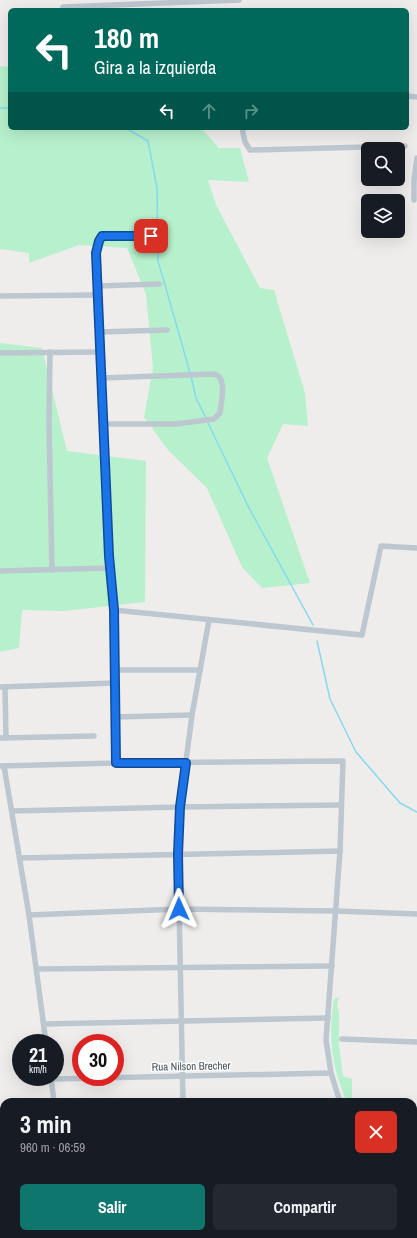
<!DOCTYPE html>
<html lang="es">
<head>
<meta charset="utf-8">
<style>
	body { margin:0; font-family:"Archivo Narrow",sans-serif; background:#242831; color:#f1f3f6; height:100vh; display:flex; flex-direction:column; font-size:15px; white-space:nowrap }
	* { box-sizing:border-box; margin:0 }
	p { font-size:13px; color:#9ea1a6 }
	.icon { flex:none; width:22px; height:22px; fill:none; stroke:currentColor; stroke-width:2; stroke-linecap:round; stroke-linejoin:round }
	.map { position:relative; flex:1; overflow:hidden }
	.details { position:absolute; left:0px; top:1098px; width:417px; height:140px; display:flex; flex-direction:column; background:#171b24; border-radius:12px 12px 0 0; box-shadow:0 4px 16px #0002 }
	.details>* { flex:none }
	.top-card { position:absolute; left:8px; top:8px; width:401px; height:122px; border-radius:6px; box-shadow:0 4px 16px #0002; background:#00695c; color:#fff; overflow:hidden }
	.tools { position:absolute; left:361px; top:142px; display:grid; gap:8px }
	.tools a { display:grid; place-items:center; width:44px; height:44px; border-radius:6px; background:#171b24; box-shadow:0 4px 16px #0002; font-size:20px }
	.speed { position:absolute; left:12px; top:1034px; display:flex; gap:8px; font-size:20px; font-weight:700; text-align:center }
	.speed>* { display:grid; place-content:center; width:52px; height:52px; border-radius:50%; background:#171b24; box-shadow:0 4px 16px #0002; line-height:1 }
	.speed small { font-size:10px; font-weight:400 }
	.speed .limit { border:6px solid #d22; background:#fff; color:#111 }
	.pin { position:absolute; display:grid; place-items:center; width:34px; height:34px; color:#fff; margin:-17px; border-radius:8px; box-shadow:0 2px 6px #0006 }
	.me { position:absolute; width:44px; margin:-22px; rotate:359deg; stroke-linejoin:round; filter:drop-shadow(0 0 3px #0008) }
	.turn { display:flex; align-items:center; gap:14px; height:84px; padding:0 20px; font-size:18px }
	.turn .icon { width:52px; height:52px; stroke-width:2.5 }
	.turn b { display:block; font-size:28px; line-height:34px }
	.lanes { display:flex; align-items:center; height:38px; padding:0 20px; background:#0003; justify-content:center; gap:20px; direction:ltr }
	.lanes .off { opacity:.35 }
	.round { display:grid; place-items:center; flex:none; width:42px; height:42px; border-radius:6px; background:#242831 }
	.overview { display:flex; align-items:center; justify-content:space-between; height:68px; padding:0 20px }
	h1 { font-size:24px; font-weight:700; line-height:30px }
	.action { display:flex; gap:8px; margin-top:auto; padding:8px 20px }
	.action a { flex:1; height:46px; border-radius:6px; background:#0f766e; color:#fff; font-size:16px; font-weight:700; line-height:46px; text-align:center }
	.action a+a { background:#242831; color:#f1f3f6 }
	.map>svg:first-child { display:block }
	.green { fill:#b7f0cc }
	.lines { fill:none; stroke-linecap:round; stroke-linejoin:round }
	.stream { stroke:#82dbef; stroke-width:1.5 }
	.minor { stroke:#bcc7d0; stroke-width:5.5 }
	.route-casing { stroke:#114b97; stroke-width:10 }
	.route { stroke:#1a73e8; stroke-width:7 }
	.labels { text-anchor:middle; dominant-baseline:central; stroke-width:3; stroke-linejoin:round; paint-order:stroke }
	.street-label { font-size:11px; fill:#44505a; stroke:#fff }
</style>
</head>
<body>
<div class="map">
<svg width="417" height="1238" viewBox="0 0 417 1238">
	<rect width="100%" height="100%" fill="#efecec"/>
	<!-- green -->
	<g class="green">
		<polygon points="0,66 10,67 10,128 201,128 219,148 240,148 249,182 208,180 216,205 260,288 274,290 305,393 308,426 283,424 267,458 310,583 262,588 242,567 207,488 168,450 144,417 153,368 146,294 127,248 79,245 29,263 29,253 0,249"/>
		<polygon points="0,343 42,348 67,451 146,461 145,602 64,611 22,610 19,648 0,652"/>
		<path d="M339,997L337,1006L339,1013V1046L343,1076L352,1079V1099L345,1098C342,1089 338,1080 336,1071C330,1049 330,1022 334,999Z"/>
	</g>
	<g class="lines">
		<!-- stream -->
		<g class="stream">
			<polyline points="0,108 10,108"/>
			<polyline points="126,128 148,141 157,188 158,261 177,327 190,373"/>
			<polyline points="191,376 196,398 206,418"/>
			<polyline points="207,421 248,506 313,625"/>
			<polyline points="317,641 330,699 356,752 400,803 417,812"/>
		</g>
		<!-- minor -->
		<g class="minor">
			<polyline points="63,7 239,0"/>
			<polyline points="407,96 417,97"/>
			<polyline points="242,128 245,142 250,150 405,146"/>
			<polyline points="414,200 414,181 417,158"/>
			<polyline points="97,286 159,284"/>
			<polyline points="0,296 97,295"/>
			<polyline points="99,332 167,330"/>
			<polyline points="50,352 49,424 52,570"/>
			<polyline points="0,353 100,352"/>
			<path d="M101,378L214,374C228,377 221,402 220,413L214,419L176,424H103"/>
			<polyline points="0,571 110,568"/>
			<polyline points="114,610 362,635 381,546 417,548"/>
			<polyline points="115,670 200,670"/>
			<polyline points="0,687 115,683"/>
			<polyline points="5,687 6,738"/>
			<polyline points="115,717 192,715"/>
			<polyline points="0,738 94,736"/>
			<polyline points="116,763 114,610 109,556 97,253 99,241 102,236 151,236"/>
			<polyline points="0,766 116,763 343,761 340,851 326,1040 331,1073 340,1102"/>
			<polyline points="4,766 29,915 46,1043"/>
			<polyline points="12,811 180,807 341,805"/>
			<polyline points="20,858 340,851"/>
			<polyline points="29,915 179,909 336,911 417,914"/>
			<polyline points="37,969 332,966"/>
			<polyline points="44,1024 328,1018"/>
			<polyline points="342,1039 417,1042"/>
			<polyline points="51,1077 54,1102"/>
			<polyline points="51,1079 331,1073"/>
			<polyline points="183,1102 178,854 180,807 192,715 209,620"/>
			<polyline points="413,1109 417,1109"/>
			<polyline points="413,1147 417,1148"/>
			<polyline points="0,1222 4,1222"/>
			<polyline points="119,1234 158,1238"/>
			<polyline points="395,1234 397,1238"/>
			<polyline points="77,1238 78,1234"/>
		</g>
	</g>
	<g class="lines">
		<defs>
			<polyline id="route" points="151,236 102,236 99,241 96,253 109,556 114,610 116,763 186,763 180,807 178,854 179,909"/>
		</defs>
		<!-- route casing -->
		<use href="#route" class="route-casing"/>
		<!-- route -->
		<use href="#route" class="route"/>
	</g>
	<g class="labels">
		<!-- street labels -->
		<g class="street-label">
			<text transform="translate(191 1066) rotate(-1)">Rua Nilson Brecher</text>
		</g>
	</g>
</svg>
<div class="tools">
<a><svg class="icon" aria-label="search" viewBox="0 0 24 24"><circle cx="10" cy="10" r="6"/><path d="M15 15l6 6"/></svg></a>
<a><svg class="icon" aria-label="layers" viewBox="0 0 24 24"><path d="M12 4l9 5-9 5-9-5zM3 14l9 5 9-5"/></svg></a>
</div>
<div class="speed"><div>21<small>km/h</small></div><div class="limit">30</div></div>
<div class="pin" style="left:151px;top:236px;background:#d93025"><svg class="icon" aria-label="arrive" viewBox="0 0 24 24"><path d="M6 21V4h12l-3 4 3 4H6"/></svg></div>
<svg class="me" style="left:179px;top:909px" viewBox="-20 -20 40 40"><path d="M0-17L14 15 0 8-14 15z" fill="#1a73e8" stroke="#fff" stroke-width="4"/></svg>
<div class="top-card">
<div class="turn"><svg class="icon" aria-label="left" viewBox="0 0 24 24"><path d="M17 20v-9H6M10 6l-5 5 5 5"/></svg><div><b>180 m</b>Gira a la izquierda</div></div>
<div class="lanes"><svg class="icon" aria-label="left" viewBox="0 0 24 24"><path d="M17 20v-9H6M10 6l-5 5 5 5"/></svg><svg class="icon off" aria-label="ahead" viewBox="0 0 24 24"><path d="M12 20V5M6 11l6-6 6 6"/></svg><svg class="icon off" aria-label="right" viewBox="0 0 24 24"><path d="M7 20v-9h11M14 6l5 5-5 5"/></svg></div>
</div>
<section class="details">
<div class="overview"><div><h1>3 min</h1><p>960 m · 06:59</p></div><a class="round" style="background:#d93025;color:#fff"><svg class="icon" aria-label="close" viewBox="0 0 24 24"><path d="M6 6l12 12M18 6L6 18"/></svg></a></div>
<div class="action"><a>Salir</a><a>Compartir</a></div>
</section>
</div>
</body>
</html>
